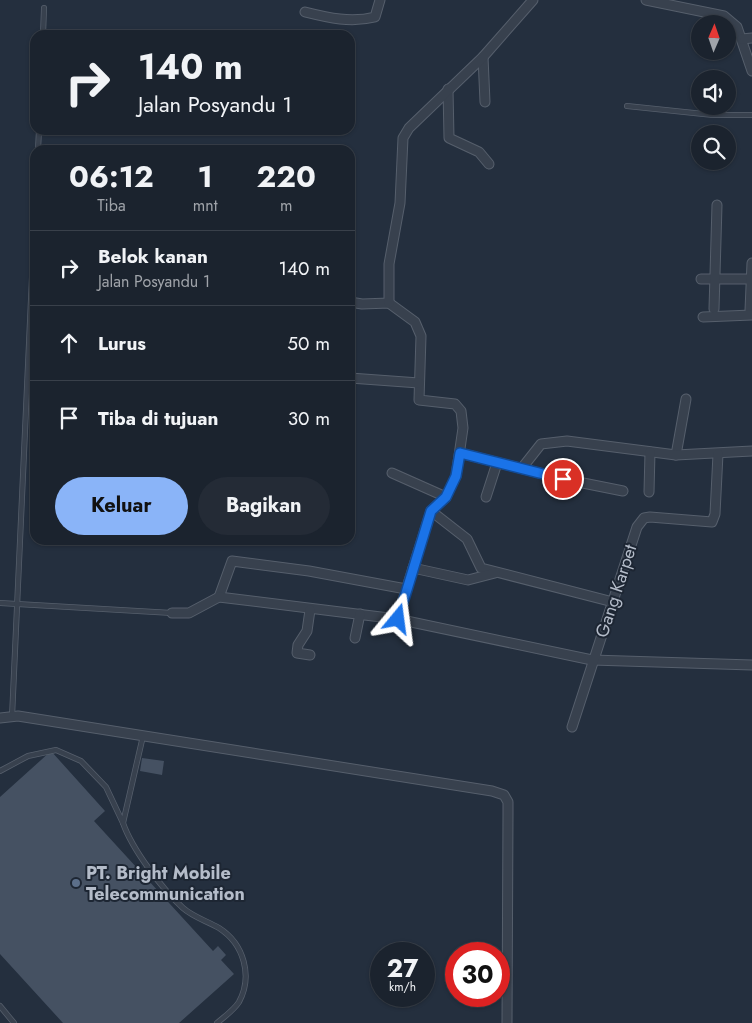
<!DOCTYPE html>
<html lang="id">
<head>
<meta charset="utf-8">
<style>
	body { margin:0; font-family:Jost,sans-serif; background:#242b36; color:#f1f3f6; height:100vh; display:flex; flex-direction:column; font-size:19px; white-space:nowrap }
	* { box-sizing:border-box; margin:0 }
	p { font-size:16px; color:#a0a4aa }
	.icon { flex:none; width:28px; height:28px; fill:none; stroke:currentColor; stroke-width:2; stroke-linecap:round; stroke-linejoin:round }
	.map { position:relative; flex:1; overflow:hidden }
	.drawer { position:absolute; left:30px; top:145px; width:325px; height:400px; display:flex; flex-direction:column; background:#1b232e; border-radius:15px; box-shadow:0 1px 4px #0004,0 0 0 1px #39404a }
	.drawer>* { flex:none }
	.top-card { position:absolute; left:30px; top:30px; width:325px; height:105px; border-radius:15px; box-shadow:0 1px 4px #0004,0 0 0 1px #39404a; background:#1b232e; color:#f1f3f6; overflow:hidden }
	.needle { width:32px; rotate:2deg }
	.controls { position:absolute; left:691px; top:15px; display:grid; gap:10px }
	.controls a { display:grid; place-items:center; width:45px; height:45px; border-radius:50%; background:#1b232e; box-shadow:0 1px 4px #0004,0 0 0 1px #39404a; font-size:25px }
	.speed { position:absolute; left:370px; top:942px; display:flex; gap:10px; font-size:25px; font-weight:700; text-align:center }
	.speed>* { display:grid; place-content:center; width:65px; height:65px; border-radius:50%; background:#1b232e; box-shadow:0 1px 4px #0004,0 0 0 1px #39404a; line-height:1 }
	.speed small { font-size:12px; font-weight:400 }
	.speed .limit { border:8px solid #d22; background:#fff; color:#111 }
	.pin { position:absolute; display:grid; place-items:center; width:42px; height:42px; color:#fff; margin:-21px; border:2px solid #fff; border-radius:50%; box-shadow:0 1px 5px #0007 }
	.me { position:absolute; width:55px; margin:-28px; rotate:16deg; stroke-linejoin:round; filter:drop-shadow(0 0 4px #0008) }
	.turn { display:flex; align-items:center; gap:18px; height:105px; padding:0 25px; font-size:22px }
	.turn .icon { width:65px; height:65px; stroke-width:2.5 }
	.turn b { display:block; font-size:35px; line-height:42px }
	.eta { display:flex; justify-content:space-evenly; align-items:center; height:85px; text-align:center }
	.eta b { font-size:30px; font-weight:700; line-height:35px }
	.cta { display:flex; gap:10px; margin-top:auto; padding:10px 25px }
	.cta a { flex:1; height:58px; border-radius:30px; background:#8ab4f8; color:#111; font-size:20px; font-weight:700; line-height:58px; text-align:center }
	.cta a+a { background:#242b36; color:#f1f3f6 }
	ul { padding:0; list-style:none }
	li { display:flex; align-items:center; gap:15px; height:75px; padding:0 25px; border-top:1px solid #39404a }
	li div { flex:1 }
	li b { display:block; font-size:19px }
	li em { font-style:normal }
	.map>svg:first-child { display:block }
	.building { fill:#455162 }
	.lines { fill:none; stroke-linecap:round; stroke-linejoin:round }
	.service-casing { stroke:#565f6c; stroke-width:6 }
	.minor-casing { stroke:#565f6c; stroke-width:11 }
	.service { stroke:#38414e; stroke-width:4.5 }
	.minor { stroke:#38414e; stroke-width:9 }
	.route-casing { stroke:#114b97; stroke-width:12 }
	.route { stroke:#1a73e8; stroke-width:9 }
	.service-dot { fill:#5c6f8a; stroke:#1d2633; stroke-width:2 }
	.labels { text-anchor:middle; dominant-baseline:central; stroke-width:4; stroke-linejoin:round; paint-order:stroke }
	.street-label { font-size:18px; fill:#b4bcc9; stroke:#1d2633 }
	.poi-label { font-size:18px; font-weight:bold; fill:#b4bcc9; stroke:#1d2633; text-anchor:start }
</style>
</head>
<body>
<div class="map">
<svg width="752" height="1023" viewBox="0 0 752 1023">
	<rect width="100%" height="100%" fill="#242f3e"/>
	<!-- building -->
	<g class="building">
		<polygon points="51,751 105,811 94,821 213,951 218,946 226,955 221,960 234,974 179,1023 63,1023 0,954 0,797"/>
		<polygon points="142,758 164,761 162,775 140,771"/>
	</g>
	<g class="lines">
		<defs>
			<g id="service">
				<polyline points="43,35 44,8"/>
				<polyline points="627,106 713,115 752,115"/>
				<polyline points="38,150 39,130"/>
				<polyline points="0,603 172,613"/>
				<polyline points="12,717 35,211"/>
				<polyline points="0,771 28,756 56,750 81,761 106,787 123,823 143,736"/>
				<path d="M123,823C132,849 162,889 183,908C193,917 207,921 219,928C244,944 253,976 239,1002C234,1010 224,1017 217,1023"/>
				<polyline points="0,1006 14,1023"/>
			</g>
			<g id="minor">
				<polyline points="646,0 724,16 737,27 752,71"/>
				<path d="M305,12C329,18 351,23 375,17L380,0"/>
				<polyline points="742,39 752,38"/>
				<polyline points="483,57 485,102"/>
				<polyline points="448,89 449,138 479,152 489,164"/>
				<polyline points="701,279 752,279"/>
				<polyline points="350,302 362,304 389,303 415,322 421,336 419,400 455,404 461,411 463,428 456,476 446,497 431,511 397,619"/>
				<polyline points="389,303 389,264 400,203 403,138 409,128 483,57 533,0"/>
				<polyline points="714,309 717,205"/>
				<polyline points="750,310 752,263"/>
				<polyline points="703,317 752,315"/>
				<polyline points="350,378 419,383"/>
				<polyline points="460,453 563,479 623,491"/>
				<polyline points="676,455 686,399"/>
				<polyline points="522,468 541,444 567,441 676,455 752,451"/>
				<polyline points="392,473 446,497"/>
				<polyline points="649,492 650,452"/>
				<polyline points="486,497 497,463"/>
				<polyline points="431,511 467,539 481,568 613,602"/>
				<polyline points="413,568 468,580 495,573"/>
				<polyline points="219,597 232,561 309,571 406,589"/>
				<polyline points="172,613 189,613 219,597 397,619 592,660 752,665"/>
				<polyline points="355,638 360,614"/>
				<polyline points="310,655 297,653 298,645 307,631 310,610"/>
				<polyline points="0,718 18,716 492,791 504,795 508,802 508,814 507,1023"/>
				<polyline points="572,727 637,527 644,518 650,517 712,522 715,514 718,454"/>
			</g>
		</defs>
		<!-- service casing -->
		<use href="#service" class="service-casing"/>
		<!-- minor casing -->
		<use href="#minor" class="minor-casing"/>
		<!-- service -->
		<use href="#service" class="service"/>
		<!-- minor -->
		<use href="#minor" class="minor"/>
	</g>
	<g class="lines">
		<defs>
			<polyline id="route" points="398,619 431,511 446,497 456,476 460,453 563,479"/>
		</defs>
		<!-- route casing -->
		<use href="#route" class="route-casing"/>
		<!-- route -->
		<use href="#route" class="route"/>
	</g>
	<!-- markers -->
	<circle class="service-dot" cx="76" cy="883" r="5"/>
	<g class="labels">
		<!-- street labels -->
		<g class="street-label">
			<text transform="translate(616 591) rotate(-72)">Gang Karpet</text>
		</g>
		<!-- poi labels -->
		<g class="poi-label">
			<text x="86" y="873">PT. Bright Mobile<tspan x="86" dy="21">Telecommunication</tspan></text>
		</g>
	</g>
</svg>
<div class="controls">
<a><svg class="needle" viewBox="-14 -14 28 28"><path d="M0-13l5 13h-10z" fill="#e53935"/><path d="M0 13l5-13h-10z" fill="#a0a4aa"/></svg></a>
<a><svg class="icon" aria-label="sound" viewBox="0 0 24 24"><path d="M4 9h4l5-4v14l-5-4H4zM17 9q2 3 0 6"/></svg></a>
<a><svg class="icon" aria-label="search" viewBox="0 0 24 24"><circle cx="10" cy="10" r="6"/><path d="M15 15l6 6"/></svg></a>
</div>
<div class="speed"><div>27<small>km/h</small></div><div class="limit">30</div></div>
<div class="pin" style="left:563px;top:479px;background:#d93025"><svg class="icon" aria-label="arrive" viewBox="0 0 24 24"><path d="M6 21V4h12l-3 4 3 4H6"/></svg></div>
<svg class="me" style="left:398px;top:619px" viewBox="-20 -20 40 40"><path d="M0-17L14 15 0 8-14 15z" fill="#1a73e8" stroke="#fff" stroke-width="4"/></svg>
<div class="top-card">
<div class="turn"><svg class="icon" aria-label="right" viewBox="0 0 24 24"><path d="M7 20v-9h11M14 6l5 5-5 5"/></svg><div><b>140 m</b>Jalan Posyandu 1</div></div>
</div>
<section class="drawer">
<div class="eta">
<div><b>06:12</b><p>Tiba</p></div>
<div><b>1</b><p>mnt</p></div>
<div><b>220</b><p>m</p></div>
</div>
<ul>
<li><svg class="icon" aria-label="right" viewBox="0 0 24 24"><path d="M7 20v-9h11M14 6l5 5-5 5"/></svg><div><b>Belok kanan</b><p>Jalan Posyandu 1</p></div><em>140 m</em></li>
<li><svg class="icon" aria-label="ahead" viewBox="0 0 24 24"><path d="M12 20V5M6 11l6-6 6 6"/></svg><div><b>Lurus</b></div><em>50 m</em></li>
<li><svg class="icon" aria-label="arrive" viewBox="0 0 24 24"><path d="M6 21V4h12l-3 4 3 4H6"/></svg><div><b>Tiba di tujuan</b></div><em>30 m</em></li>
</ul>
<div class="cta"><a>Keluar</a><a>Bagikan</a></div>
</section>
</div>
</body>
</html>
